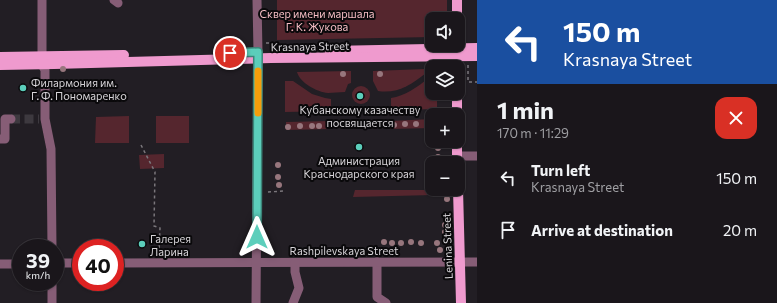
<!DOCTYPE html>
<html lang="en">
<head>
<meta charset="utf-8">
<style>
	body { margin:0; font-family:Commissioner,sans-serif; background:#231f24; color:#f1f3f6; height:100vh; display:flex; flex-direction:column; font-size:15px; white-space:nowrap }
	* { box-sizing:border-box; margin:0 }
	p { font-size:13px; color:#9f9fa3 }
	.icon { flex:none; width:22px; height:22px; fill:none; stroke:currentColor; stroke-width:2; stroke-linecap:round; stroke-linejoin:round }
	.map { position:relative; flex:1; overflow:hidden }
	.drawer { display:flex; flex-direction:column; background:#1a161b; width:300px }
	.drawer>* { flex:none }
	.banner { background:#1a4fa0; color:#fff; overflow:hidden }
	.tools { position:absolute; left:425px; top:12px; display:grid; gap:8px }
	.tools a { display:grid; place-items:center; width:40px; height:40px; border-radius:8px; background:#1a161b; box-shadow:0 1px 3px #0004,0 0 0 1px #38353a; font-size:20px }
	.speed { position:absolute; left:12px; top:239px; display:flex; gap:8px; font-size:20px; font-weight:700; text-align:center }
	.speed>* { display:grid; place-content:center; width:52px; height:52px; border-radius:50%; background:#1a161b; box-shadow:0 1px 3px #0004,0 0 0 1px #38353a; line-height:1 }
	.speed small { font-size:10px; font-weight:400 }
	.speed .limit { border:6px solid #d22; background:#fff; color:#111 }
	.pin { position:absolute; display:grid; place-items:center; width:34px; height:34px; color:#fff; margin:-17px; border:2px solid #fff; border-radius:50%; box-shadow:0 1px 4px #0007 }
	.me { position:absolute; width:44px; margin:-22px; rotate:0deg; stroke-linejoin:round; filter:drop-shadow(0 0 3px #0008) }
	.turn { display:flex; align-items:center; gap:14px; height:84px; padding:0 20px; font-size:18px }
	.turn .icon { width:52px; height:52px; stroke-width:2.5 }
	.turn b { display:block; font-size:28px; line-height:34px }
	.round { display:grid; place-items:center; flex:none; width:42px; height:42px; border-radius:12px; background:#231f24 }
	.overview { display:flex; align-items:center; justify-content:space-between; height:68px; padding:0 20px }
	h1 { font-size:24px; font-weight:700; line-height:30px }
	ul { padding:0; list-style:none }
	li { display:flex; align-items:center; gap:12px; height:52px; padding:0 20px }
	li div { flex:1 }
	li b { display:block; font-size:15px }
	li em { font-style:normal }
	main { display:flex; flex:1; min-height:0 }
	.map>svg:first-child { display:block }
	.green { fill:#55262e }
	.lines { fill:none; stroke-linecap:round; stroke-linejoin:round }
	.minor-tunnel { stroke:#3d393f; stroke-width:9; stroke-dasharray:9 4.5; stroke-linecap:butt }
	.path { stroke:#7b777c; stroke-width:1.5; stroke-dasharray:3 3; stroke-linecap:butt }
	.minor { stroke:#865d76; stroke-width:9 }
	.major { stroke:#ef9ace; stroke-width:10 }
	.tree { fill:#97767d }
	.route-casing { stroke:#3c867a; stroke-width:10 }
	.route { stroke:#5ccebb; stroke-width:7 }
	.slow { stroke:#f59e0b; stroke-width:7 }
	.poi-dot { fill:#5ccebb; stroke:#0a090b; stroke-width:1.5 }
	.labels { text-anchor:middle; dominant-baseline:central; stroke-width:4; stroke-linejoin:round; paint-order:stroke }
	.park-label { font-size:11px; fill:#f7bec5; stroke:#0a090b }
	.street-label { font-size:11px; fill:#d7d4d8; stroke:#0a090b }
	.poi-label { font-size:11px; fill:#d7d4d8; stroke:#0a090b; text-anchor:start }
</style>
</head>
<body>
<main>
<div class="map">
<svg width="477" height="303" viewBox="0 0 477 303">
	<rect width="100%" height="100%" fill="#221e24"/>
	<!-- green -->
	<g class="green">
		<polygon points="277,0 447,0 447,19 432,19 432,37 277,40"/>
		<path d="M425,69L426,73C411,85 397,94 378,91L373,81V71Z"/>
		<path d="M351,71V83L348,84L345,92C339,92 333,93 328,93C317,92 300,83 297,72Z"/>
		<path d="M429,78H432V93H437V109L391,110V98C405,96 417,87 429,78Z"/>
		<polygon points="285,81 293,81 312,94 325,98 331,99 331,111 285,112"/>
		<circle cx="361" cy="95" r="9"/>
		<polygon points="129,116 129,143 95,143 96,117"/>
		<rect x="156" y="116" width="33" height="27"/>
		<polygon points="432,119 432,128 390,129 390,121"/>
		<polygon points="331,121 331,129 286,130 286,122"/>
		<polygon points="164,154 164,168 140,169 139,155"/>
		<polygon points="355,190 432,190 433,195 353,197"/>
	</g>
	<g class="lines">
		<!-- minor-tunnel -->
		<polyline class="minor-tunnel" points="11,119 39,119"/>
		<!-- path -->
		<g class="path">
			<polyline points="266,43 271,43 271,49"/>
			<polyline points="468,65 468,82 477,82"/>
			<polyline points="141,145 155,172 154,226 160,228 159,251"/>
			<polyline points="268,192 284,191"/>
		</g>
		<!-- minor -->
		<g class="minor">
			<polyline points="42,0 42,65 45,70 45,119 51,149 52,248"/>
			<polyline points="114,0 118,3"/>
			<polyline points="0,139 5,139 5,119 11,119"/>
			<polyline points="457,156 477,156"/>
			<polyline points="377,262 377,297 386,303"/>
			<polyline points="55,263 81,263"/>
			<polyline points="115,263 477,262"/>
			<polyline points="0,264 21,264"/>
			<polyline points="52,282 52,303"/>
			<polyline points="256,303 258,52 257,0"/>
			<polyline points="293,303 299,288 295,272 295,263"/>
		</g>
		<!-- major -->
		<g class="major">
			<polyline points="457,0 457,19"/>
			<polyline points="330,51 477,48"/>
			<polyline points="457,51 457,67"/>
			<polyline points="0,57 124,55"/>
			<polyline points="0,65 54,64 271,58 477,56"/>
			<polyline points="457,93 457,115"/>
			<polyline points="457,141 457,163"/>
			<polyline points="458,189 461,303"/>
		</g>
	</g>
	<!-- trees -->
	<g class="tree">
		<circle cx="63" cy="69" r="3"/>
		<circle cx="343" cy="74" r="3"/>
		<circle cx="380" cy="74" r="3"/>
		<circle cx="428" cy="123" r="3"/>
		<circle cx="380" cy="124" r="3"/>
		<circle cx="405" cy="124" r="3"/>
		<circle cx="416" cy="124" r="3"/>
		<circle cx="341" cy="125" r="3"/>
		<circle cx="394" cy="125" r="3"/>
		<circle cx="300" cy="126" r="3"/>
		<circle cx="312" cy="126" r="3"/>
		<circle cx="319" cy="126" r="3"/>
		<circle cx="288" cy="127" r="3"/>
		<circle cx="438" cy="148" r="3"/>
		<circle cx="438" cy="157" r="3"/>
		<circle cx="278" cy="165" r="3"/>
		<circle cx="278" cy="177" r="3"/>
		<circle cx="279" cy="185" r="3"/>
		<circle cx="447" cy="199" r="3"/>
		<circle cx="445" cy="225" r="3"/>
		<circle cx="445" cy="232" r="3"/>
		<circle cx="446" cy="238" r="3"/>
		<circle cx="384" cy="242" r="3"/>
		<circle cx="411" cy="242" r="3"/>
		<circle cx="392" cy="243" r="3"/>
		<circle cx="401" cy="243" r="3"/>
		<circle cx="421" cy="243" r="3"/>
		<circle cx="437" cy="243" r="3"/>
		<circle cx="440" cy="250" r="3"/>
		<circle cx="384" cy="251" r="3"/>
	</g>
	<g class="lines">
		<defs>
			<polyline id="route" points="230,53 258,52 257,237"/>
		</defs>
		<!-- route casing -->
		<use href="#route" class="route-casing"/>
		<!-- route -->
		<use href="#route" class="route"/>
		<!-- slow -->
		<polyline class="slow" points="258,113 258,71"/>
	</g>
	<!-- markers -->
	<g class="poi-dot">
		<circle cx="23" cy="88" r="4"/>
		<circle cx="360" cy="96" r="4"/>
		<circle cx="359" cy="147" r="4"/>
		<circle cx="142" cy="244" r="4"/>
	</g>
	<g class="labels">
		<!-- park labels -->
		<g class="park-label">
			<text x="317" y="13">Сквер имени маршала<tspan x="317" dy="13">Г. К. Жукова</tspan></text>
		</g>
		<!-- street labels -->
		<g class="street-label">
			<text transform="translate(310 46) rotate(-1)">Krasnaya Street</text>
			<text transform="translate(447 246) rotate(-92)">Lenina Street</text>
			<text x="344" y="250">Rashpilevskaya Street</text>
		</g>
		<!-- poi labels -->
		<g class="poi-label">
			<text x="31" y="82">Филармония им.<tspan x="31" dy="13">Г. Ф. Пономаренко</tspan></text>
			<text x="360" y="109" text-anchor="middle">Кубанскому казачеству<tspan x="360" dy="13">посвящается</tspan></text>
			<text x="359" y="160" text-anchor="middle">Администрация<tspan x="359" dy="13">Краснодарского края</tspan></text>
			<text x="150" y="238">Галерея<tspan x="150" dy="13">Ларина</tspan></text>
		</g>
	</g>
</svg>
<div class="tools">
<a><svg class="icon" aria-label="sound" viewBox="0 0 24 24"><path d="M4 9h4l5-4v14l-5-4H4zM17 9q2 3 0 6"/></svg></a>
<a><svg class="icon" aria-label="layers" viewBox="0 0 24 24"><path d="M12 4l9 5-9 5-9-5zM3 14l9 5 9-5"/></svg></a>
<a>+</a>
<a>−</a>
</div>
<div class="speed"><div>39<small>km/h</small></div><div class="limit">40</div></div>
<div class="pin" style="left:230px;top:53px;background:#d93025"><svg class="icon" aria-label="arrive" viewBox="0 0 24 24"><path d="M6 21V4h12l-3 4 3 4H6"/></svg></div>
<svg class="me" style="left:257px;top:237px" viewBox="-20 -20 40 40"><path d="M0-17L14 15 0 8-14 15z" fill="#5ccebb" stroke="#fff" stroke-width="4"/></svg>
</div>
<section class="drawer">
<div class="banner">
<div class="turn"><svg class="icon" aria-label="left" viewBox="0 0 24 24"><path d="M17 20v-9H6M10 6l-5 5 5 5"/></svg><div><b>150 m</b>Krasnaya Street</div></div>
</div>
<div class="overview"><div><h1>1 min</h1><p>170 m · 11:29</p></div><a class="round" style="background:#d93025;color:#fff"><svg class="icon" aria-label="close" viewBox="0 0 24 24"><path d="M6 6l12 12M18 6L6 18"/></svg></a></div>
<ul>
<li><svg class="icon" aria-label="left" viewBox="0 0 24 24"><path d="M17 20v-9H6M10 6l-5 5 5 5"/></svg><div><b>Turn left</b><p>Krasnaya Street</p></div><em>150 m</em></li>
<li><svg class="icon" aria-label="arrive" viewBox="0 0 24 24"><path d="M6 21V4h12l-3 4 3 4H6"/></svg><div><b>Arrive at destination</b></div><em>20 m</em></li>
</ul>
</section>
</main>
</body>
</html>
